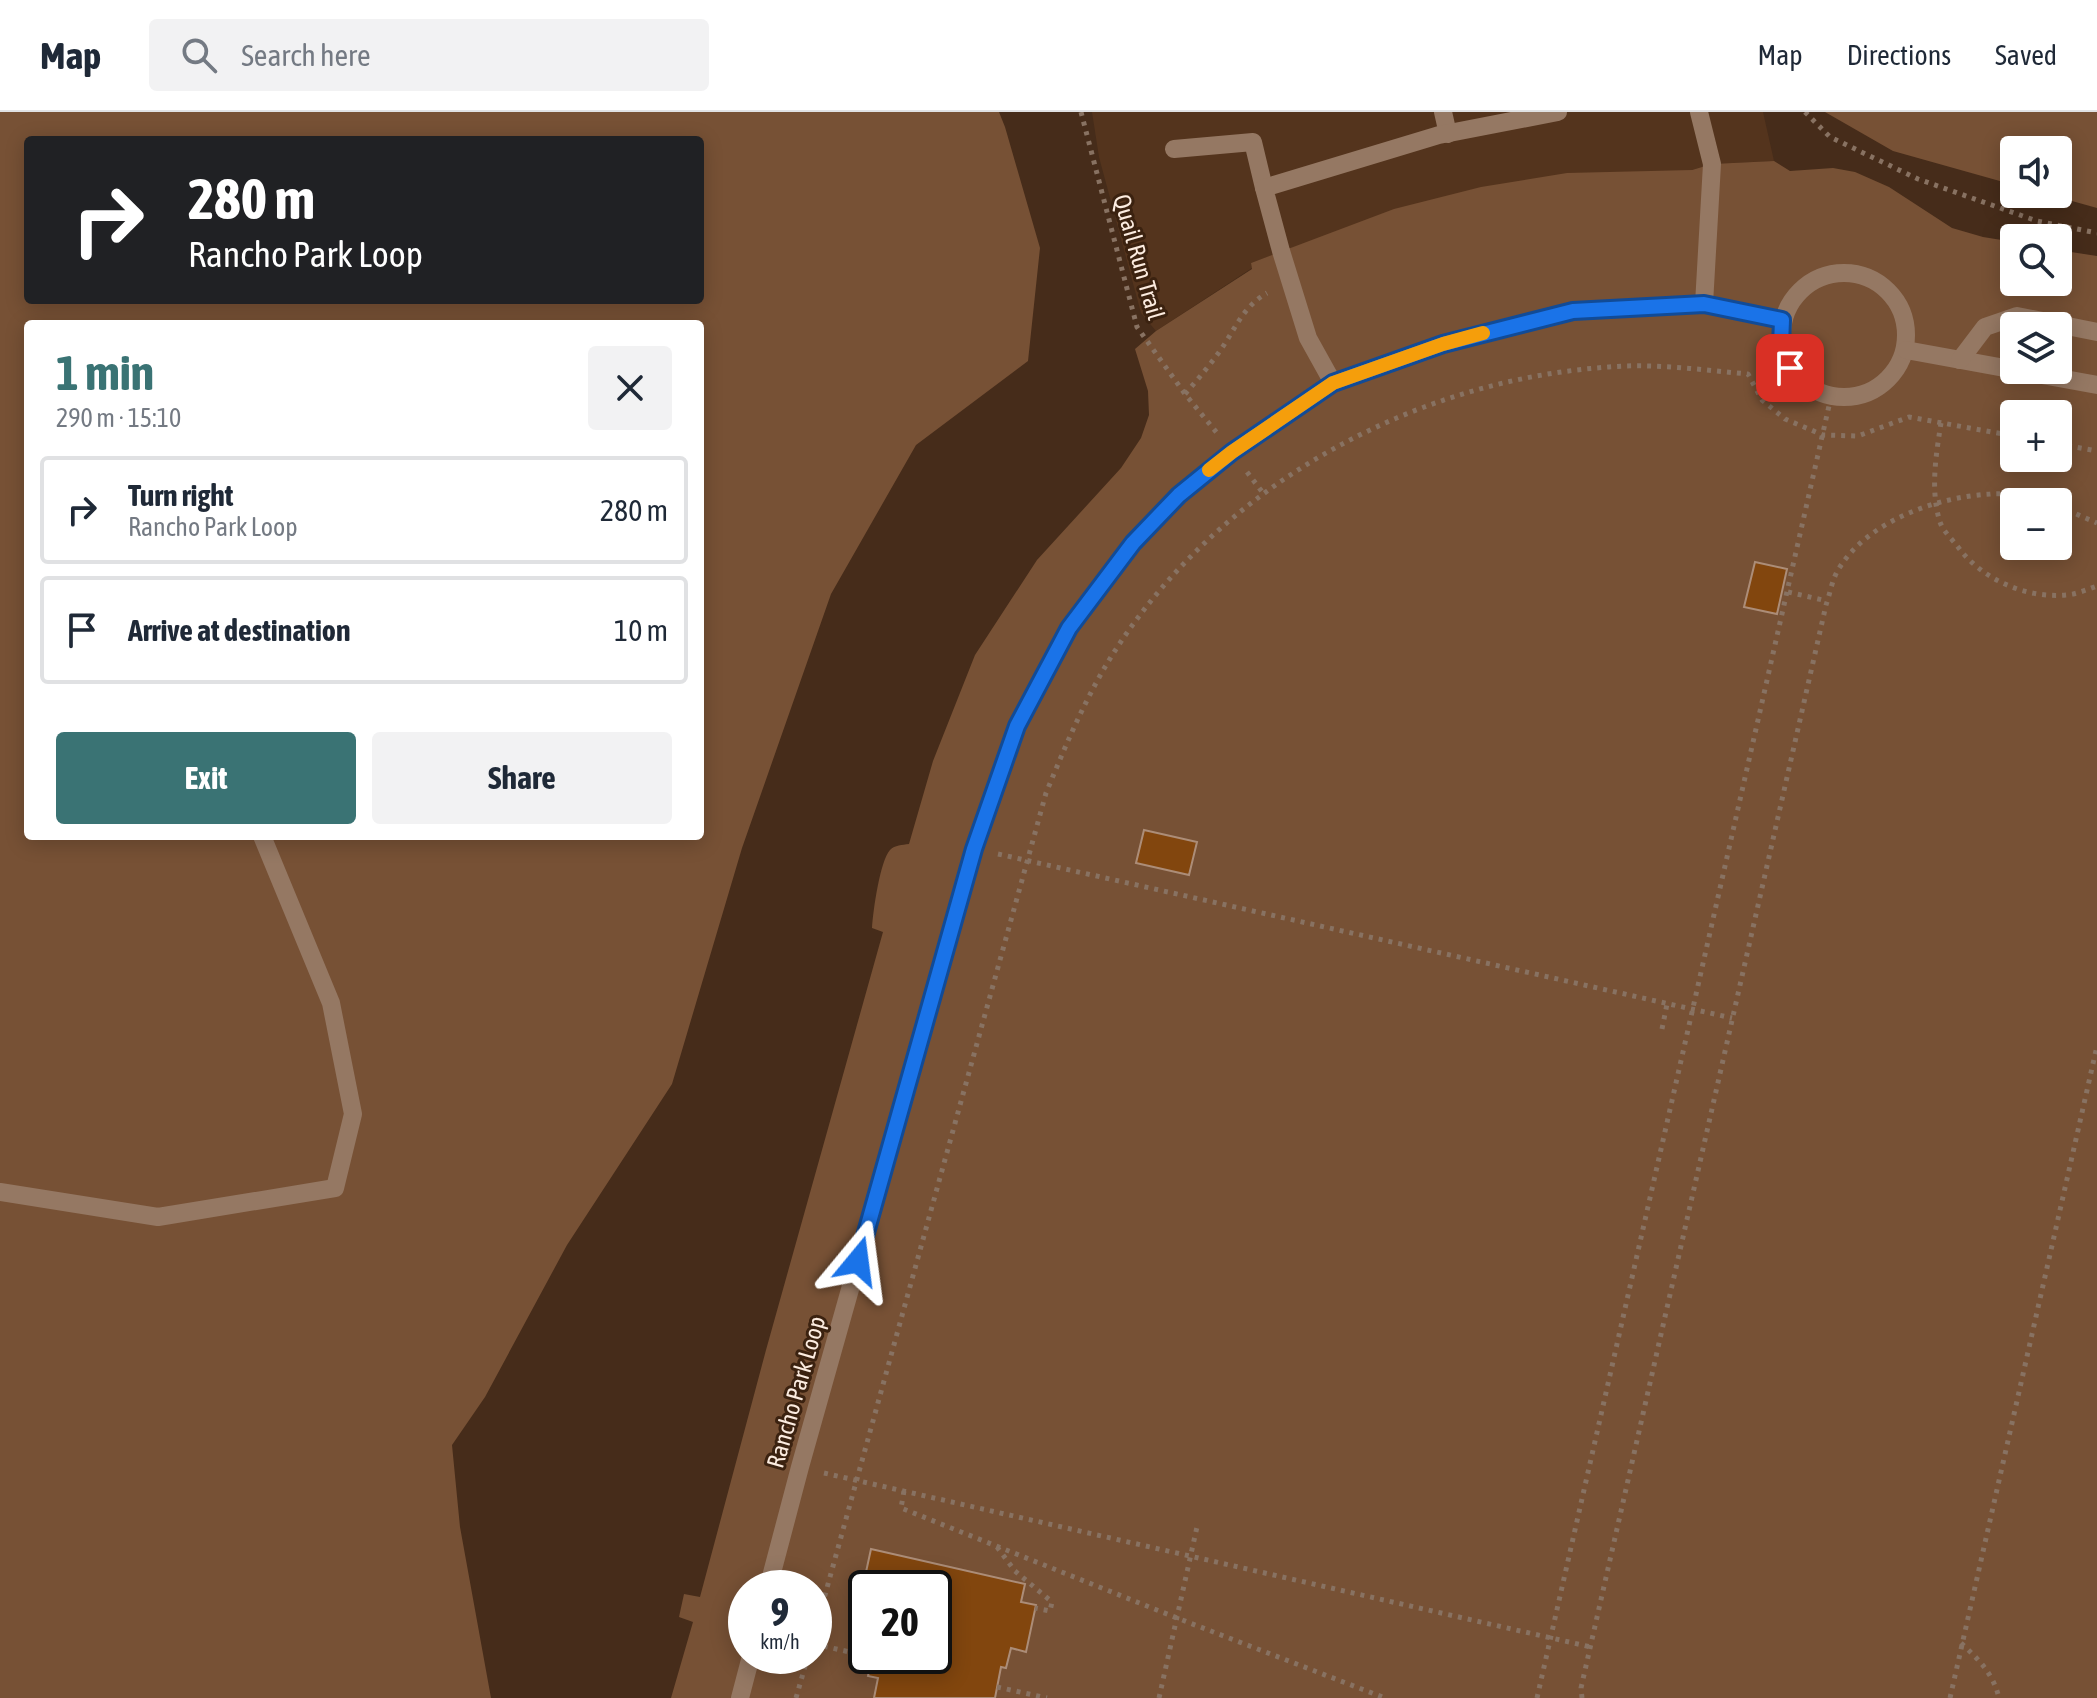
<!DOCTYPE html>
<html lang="en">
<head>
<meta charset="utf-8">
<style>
	body { margin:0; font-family:"Asap Condensed",sans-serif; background:#f2f2f3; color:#1f2937; height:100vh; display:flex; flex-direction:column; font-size:30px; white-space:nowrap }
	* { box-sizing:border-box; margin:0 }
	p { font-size:26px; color:#747a83 }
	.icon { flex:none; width:44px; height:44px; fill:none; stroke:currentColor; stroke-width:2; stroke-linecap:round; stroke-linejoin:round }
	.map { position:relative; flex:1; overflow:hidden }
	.side { position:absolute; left:24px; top:208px; width:680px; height:520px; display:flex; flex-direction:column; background:#fff; border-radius:8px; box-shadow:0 4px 20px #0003 }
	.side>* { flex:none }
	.banner { position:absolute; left:24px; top:24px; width:680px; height:168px; border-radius:8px; box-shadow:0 4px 20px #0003; background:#202124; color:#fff; overflow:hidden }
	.tools { position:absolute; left:2000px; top:24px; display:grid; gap:16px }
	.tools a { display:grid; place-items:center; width:72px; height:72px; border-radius:8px; background:#fff; box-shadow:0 4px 20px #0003; font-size:40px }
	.speed { position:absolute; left:728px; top:1458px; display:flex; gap:16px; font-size:40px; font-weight:700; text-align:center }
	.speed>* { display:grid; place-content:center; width:104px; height:104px; border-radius:50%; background:#fff; box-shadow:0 4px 20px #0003; line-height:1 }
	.speed small { font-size:20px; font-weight:400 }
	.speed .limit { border:4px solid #111; border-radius:12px; background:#fff; color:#111 }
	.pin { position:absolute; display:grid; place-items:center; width:68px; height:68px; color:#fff; margin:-34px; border-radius:16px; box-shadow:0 4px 12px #0006 }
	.me { position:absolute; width:88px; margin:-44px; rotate:16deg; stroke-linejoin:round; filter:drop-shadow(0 0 6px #0008) }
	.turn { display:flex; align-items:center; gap:28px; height:168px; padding:0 32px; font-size:36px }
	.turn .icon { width:104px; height:104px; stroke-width:2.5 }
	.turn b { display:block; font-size:56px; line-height:68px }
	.round { display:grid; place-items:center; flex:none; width:84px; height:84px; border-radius:8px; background:#f2f2f3 }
	.summary { display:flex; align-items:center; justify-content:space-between; height:136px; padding:0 32px }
	h1 { font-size:48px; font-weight:700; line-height:60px; color:#3a7374 }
	.action { display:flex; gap:16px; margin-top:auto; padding:16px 32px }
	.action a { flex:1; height:92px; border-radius:8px; background:#3a7374; color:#fff; font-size:32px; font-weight:700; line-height:92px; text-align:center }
	.action a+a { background:#f2f2f3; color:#1f2937 }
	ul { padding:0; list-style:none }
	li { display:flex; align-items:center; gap:24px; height:108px; margin:0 16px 12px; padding:0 16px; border:4px solid #e0e1e3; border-radius:8px }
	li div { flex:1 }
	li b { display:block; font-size:30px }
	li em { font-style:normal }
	header { display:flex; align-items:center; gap:48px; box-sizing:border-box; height:112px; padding:0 40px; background:#fff; border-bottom:2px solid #e0e1e3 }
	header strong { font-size:38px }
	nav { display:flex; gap:44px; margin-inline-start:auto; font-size:28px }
	.search { width:560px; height:72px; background:#f2f2f3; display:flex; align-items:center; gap:20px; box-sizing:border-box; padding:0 28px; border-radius:8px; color:#747a83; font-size:30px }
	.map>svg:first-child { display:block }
	.built { fill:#54341d }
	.green { fill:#775135; fill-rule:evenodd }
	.building { fill:#82460e; stroke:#ac8d78; stroke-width:2 }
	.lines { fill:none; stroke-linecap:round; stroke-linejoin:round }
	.path { stroke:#887262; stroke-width:5; stroke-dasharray:4 6; stroke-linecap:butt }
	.lane { stroke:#957863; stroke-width:18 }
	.route-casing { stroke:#114b97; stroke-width:20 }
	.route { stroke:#1a73e8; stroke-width:14 }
	.slow { stroke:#f59e0b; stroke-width:14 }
	.labels { text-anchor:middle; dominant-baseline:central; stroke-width:6; stroke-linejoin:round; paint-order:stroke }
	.street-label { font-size:24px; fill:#fcece0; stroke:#3b2210 }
</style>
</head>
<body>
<header>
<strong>Map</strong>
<div class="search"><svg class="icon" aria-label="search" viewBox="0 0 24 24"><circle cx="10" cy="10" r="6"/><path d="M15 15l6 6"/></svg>Search here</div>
<nav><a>Map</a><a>Directions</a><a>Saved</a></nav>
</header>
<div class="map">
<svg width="2097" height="1586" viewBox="0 0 2097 1586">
	<rect width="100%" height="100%" fill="#462c1a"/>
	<!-- built -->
	<polygon class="built" points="1092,0 1763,0 1774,49 1712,52 1692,58 1303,132 1251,151 1252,156 1156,219 1141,201 1099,45"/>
	<!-- green -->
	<g class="green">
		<path d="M0,0H999L1005,15L1040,136L1028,249L916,333L831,482L742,736L672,972L567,1133L485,1285L452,1333L460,1415L491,1586H0ZM28,28H700V188H28ZM28,212H700V724H28Z"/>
		<polygon points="1825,0 2097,0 2097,96 2047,82 2058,82 2058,38 2014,38 2014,73 1893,39"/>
		<path d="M1774,49L1790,59L1833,56L1855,60L1889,75L1952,116L1983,125L2014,130V170H2058V138L2097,144V1586H671L693,1510L679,1505L684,1482L700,1485L766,1238L883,820L872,816C873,799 880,749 890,738C895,733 902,733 909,732L933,649L975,543L1037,448L1121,356L1141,326L1149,303L1148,279L1135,237L1156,219L1252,157L1251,151L1394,97L1481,75L1567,61L1692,58L1712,52ZM2014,214H2058V258H2014ZM2014,302H2058V346H2014ZM2014,390H2058V434H2014ZM746,1476H814V1544H746ZM866,1476H934V1544H866Z"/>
	</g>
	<!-- building -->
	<g class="building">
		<polygon points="1755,450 1787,457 1777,502 1744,495"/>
		<polygon points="1144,718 1197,730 1189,763 1136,751"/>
		<polygon points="871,1437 1025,1472 1021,1490 1036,1493 1026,1540 1011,1536 1006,1556 1001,1555 995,1586 874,1586 878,1566 868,1564 872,1544 934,1544 934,1476 866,1476 866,1523 853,1520"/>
	</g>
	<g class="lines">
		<!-- path -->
		<g class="path">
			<polyline points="1081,0 1137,215 1185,282 1217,321"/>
			<polyline points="1805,0 1830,25 1918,67 2037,109 2097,121"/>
			<path d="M1185,282C1198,267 1211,252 1222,236C1236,215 1244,194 1267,181"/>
			<path d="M1941,311C1936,343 1930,378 1940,410C1943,419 1952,427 1958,435C1983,469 2031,489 2073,482C2081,480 2089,477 2097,474"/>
			<polyline points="2058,332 2097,339"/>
			<polyline points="1247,360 1263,381"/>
			<polyline points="2058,394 2097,411"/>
			<polyline points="1788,480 1827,489"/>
			<polyline points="998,742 1732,906"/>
			<polyline points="1662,917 1667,892"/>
			<polyline points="824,1361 1591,1535"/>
			<polyline points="904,1379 901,1396 1177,1506 1385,1586"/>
			<polyline points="997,1435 1015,1459 1052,1490 1050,1499 1035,1496"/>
			<path d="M814,1523L1046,681C1065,635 1084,589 1111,545C1217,375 1412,268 1609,255C1655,251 1702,258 1748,262L1762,288L1785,307L1823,323L1858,324L1909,305L2014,324"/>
			<path d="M1961,1531C1979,1548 1993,1561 1999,1586"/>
			<polyline points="814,1532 872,1545"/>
			<polyline points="997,1575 1047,1586"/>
			<polyline points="796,1586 808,1544"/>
			<polyline points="1159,1586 1197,1415"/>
			<polyline points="1537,1586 1831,285"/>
			<path d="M1582,1586L1581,1576L1826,493C1830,482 1832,468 1838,458C1867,409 1937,385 1990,382C2007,380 2028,387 2045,390"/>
			<polyline points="1950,1586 2097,934"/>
		</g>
		<!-- lane -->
		<g class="lane">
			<polyline points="1443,0 1448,22"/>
			<polyline points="1699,0 1712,52 1704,192"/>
			<polyline points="1174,37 1253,30 1264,76"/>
			<circle cx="1844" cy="223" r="62"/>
			<polyline points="1906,238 2097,273"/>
			<polyline points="1960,248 1985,215 2017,204 2097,220"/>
			<polyline points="1333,271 1308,226 1281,139 1264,76 1439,23 1558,0"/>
			<polyline points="0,1080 158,1105 335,1076 353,1002 331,891 262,724"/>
			<polyline points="768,1476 800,1355 974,737 1017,614 1069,516 1133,431 1179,383 1232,340 1333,271 1443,232 1573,199 1704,192 1782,208"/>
			<polyline points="740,1586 751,1544"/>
		</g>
	</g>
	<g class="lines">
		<defs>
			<polyline id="route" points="858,1149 974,737 1017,614 1069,516 1133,431 1179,383 1232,340 1333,271 1443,232 1573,199 1704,192 1782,208 1781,233 1790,256"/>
		</defs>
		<!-- route casing -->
		<use href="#route" class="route-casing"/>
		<!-- route -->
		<use href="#route" class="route"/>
		<!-- slow -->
		<polyline class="slow" points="1209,358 1232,340 1333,271 1443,232 1483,221"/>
	</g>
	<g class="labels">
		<!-- street labels -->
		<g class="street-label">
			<text transform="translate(1139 145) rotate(74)">Quail Run Trail</text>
			<text transform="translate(796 1280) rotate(-74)">Rancho Park Loop</text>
		</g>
	</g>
</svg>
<div class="tools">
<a><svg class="icon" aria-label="sound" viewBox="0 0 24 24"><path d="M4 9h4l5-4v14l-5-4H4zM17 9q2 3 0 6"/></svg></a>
<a><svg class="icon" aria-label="search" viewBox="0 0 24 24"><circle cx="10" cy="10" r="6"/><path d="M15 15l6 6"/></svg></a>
<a><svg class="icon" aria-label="layers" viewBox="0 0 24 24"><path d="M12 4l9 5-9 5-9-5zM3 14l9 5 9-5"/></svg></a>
<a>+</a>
<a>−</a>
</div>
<div class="speed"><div>9<small>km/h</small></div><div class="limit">20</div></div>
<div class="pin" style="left:1790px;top:256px;background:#d93025"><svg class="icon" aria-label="arrive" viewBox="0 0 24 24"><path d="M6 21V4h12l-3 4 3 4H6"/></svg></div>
<svg class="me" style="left:858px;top:1149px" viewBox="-20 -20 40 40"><path d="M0-17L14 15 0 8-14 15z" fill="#1a73e8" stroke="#fff" stroke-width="4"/></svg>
<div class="banner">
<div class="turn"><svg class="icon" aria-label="right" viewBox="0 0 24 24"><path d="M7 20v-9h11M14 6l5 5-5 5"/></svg><div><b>280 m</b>Rancho Park Loop</div></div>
</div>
<section class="side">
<div class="summary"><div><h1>1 min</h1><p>290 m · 15:10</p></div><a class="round"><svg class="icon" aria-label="close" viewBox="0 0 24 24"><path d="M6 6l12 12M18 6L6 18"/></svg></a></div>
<ul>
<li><svg class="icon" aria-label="right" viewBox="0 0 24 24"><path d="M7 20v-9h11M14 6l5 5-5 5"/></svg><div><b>Turn right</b><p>Rancho Park Loop</p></div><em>280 m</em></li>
<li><svg class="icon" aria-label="arrive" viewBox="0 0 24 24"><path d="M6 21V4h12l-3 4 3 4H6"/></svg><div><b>Arrive at destination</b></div><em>10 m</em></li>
</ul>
<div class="action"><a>Exit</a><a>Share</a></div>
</section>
</div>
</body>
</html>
